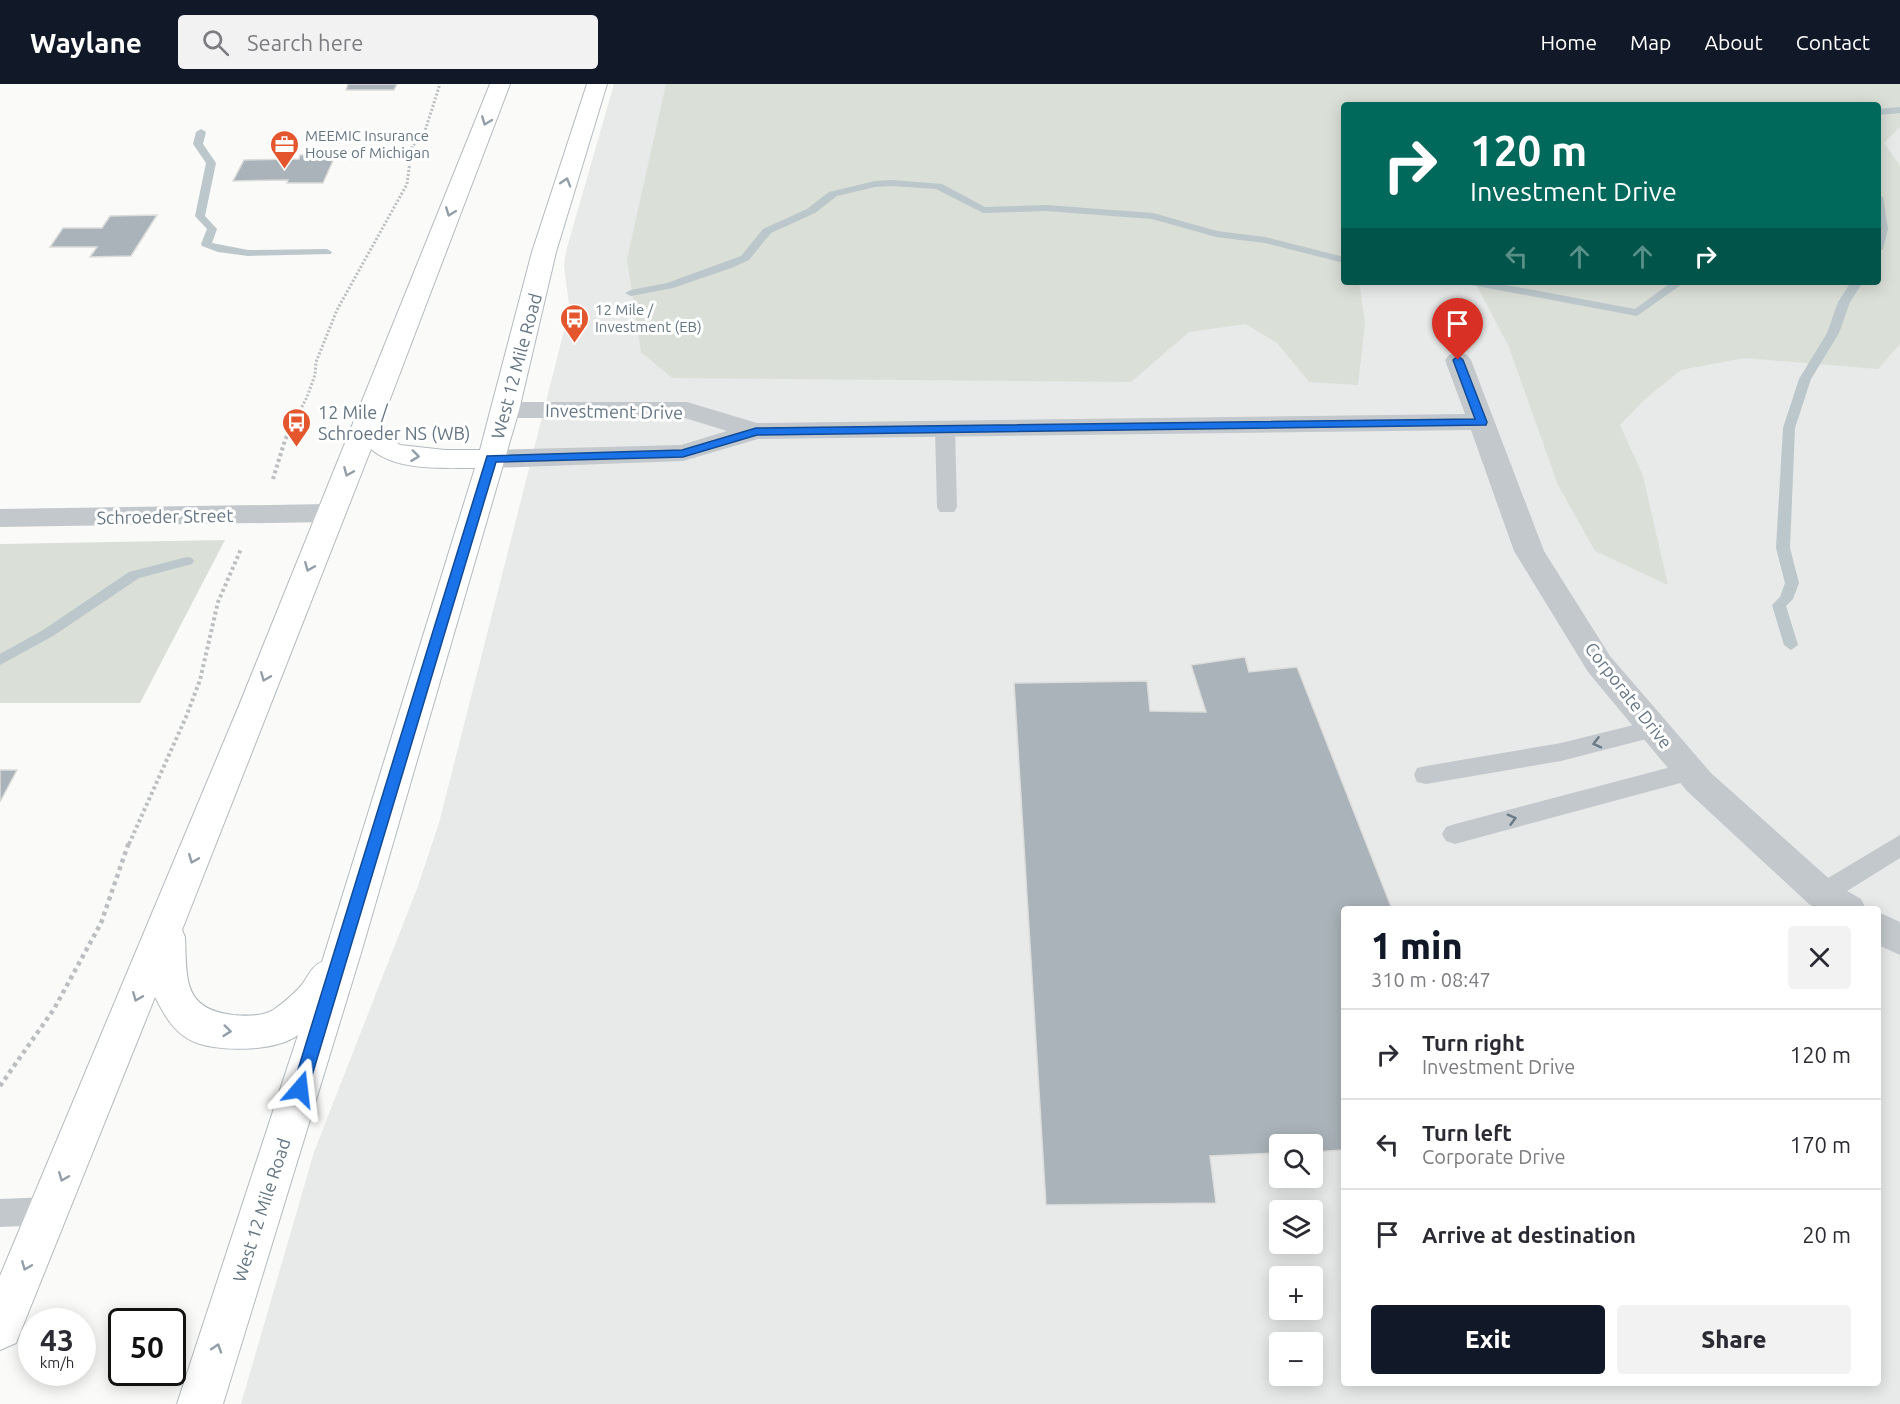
<!DOCTYPE html>
<html lang="en">
<head>
<meta charset="utf-8">
<style>
	body { margin:0; font-family:Ubuntu,sans-serif; background:#f2f2f3; color:#2b2b33; height:100vh; display:flex; flex-direction:column; font-size:22px; white-space:nowrap }
	* { box-sizing:border-box; margin:0 }
	p { font-size:20px; color:#7c7c81 }
	.icon { flex:none; width:33px; height:33px; fill:none; stroke:currentColor; stroke-width:2; stroke-linecap:round; stroke-linejoin:round }
	.map { position:relative; flex:1; overflow:hidden }
	.drawer { position:absolute; left:1341px; top:822px; width:540px; height:480px; display:flex; flex-direction:column; background:#fff; border-radius:6px; box-shadow:0 3px 15px #0003 }
	.drawer>* { flex:none }
	.guide { position:absolute; left:1341px; top:18px; width:540px; height:183px; border-radius:6px; box-shadow:0 3px 15px #0003; background:#00695c; color:#fff; overflow:hidden }
	.fabs { position:absolute; left:1269px; top:1050px; display:grid; gap:12px }
	.fabs a { display:grid; place-items:center; width:54px; height:54px; border-radius:6px; background:#fff; box-shadow:0 3px 15px #0003; font-size:30px }
	.speed { position:absolute; left:18px; top:1224px; display:flex; gap:12px; font-size:30px; font-weight:700; text-align:center }
	.speed>* { display:grid; place-content:center; width:78px; height:78px; border-radius:50%; background:#fff; box-shadow:0 3px 15px #0003; line-height:1 }
	.speed small { font-size:15px; font-weight:400 }
	.speed .limit { border:3px solid #111; border-radius:9px; background:#fff; color:#111 }
	.pin { position:absolute; display:grid; place-items:center; width:51px; height:51px; color:#fff; margin:-62px -26px; border-radius:50% 50% 50% 0; rotate:-45deg; box-shadow:0 0 6px #0007 }
	.pin .icon { rotate:45deg }
	.me { position:absolute; width:66px; margin:-33px; rotate:17deg; stroke-linejoin:round; filter:drop-shadow(0 0 4px #0008) }
	.turn { display:flex; align-items:center; gap:21px; height:126px; padding:0 30px; font-size:27px }
	.turn .icon { width:78px; height:78px; stroke-width:2.5 }
	.turn b { display:block; font-size:42px; line-height:51px }
	.lanes { display:flex; align-items:center; height:57px; padding:0 30px; background:#0003; justify-content:center; gap:30px; direction:ltr }
	.lanes .off { opacity:.35 }
	.round { display:grid; place-items:center; flex:none; width:63px; height:63px; border-radius:6px; background:#f2f2f3 }
	.head { display:flex; align-items:center; justify-content:space-between; height:102px; padding:0 30px }
	h1 { font-size:36px; font-weight:800; line-height:45px; color:#111827 }
	.primary-button { display:flex; gap:12px; margin-top:auto; padding:12px 30px }
	.primary-button a { flex:1; height:69px; border-radius:6px; background:#111827; color:#fff; font-size:24px; font-weight:800; line-height:69px; text-align:center }
	.primary-button a+a { background:#f2f2f3; color:#2b2b33 }
	ul { padding:0; list-style:none }
	li { display:flex; align-items:center; gap:18px; height:90px; padding:0 30px; border-top:2px solid #e1e1e2 }
	li div { flex:1 }
	li b { display:block; font-size:22px }
	li em { font-style:normal }
	header { display:flex; align-items:center; gap:36px; box-sizing:border-box; height:84px; padding:0 30px; background:#111827; color:#fff }
	header strong { font-size:28px }
	nav { display:flex; gap:33px; margin-inline-start:auto; font-size:21px }
	.search { width:420px; height:54px; background:#f2f2f3; display:flex; align-items:center; gap:15px; box-sizing:border-box; padding:0 21px; border-radius:6px; color:#7c7c81; font-size:22px }
	.map>svg:first-child { display:block }
	.built { fill:#e8e9e9; fill-rule:evenodd }
	.green { fill:#dadfd7 }
	.lines { fill:none; stroke-linecap:round; stroke-linejoin:round }
	.stream { fill:#bbc7cb; fill-rule:evenodd }
	.building { fill:#aab3b9; stroke:#dcdcda; stroke-width:1.5 }
	.secondary-casing { stroke:#b3babf; stroke-width:2 }
	.path-far2 { stroke:#bbbfc2; stroke-width:3; stroke-dasharray:2 2; stroke-linecap:butt }
	.path-far1 { stroke:#bbbfc2; stroke-width:4; stroke-dasharray:3 3; stroke-linecap:butt }
	.path { stroke:#bbbfc2; stroke-width:4.5; stroke-dasharray:4 4; stroke-linecap:butt }
	.lane { fill:#c3c8cc; fill-rule:evenodd }
	.street { fill:#c3c8cc; fill-rule:evenodd }
	.secondary { fill:#fff; fill-rule:evenodd }
	.oneway { stroke:#939fa8 }
	.oneway2 { stroke:#6a7a87 }
	.route { fill:#1a73e8; stroke:#114b97; stroke-width:1.5 }
	.labels { text-anchor:middle; dominant-baseline:central; stroke-width:6; stroke-linejoin:round; paint-order:stroke }
	.far-poi-label { font-size:15px; fill:#657683; stroke:#fff; text-anchor:start }
	.street-label { font-size:18px; fill:#657683; stroke:#fff }
	.poi-label { font-size:18px; fill:#657683; stroke:#fff; text-anchor:start }
</style>
</head>
<body>
<header>
<strong>Waylane</strong>
<div class="search"><svg class="icon" aria-label="search" viewBox="0 0 24 24"><circle cx="10" cy="10" r="6"/><path d="M15 15l6 6"/></svg>Search here</div>
<nav><a>Home</a><a>Map</a><a>About</a><a>Contact</a></nav>
</header>
<div class="map">
<svg width="1900" height="1320" viewBox="0 0 1900 1320">
	<rect width="100%" height="100%" fill="#fafaf8"/>
	<!-- built -->
	<path class="built" d="M614,0H1900V1320H241L314,1068L418,802L439,739L567,235L569,220L564,182L566,167ZM1344,21H1878V198H1344ZM1344,825H1878V1299H1344ZM1280,1060H1312V1094H1280ZM1280,1126H1312V1160H1280ZM1280,1192H1312V1226H1280ZM1280,1258H1312V1292H1280Z"/>
	<!-- green -->
	<g class="green">
		<polygon points="666,0 1900,0 1900,43 1884,59 1900,82 1900,260 1878,285 1744,274 1681,286 1644,316 1620,341 1643,392 1668,501 1595,467 1558,401 1509,263 1475,198 1878,198 1878,21 1344,21 1344,198 1359,198 1365,239 1358,301 1309,298 1277,259 1246,240 1189,248 1131,298 672,294 641,268 627,175"/>
		<polygon points="225,456 140,619 0,619 0,460"/>
	</g>
	<g class="lines">
		<!-- stream -->
		<g class="stream">
			<polygon points="1900,23 1900,29 1878,31 1878,25"/>
			<polygon points="201,45 206,48 203,60 216,79 205,132 217,145 212,159 248,166 327,165 332,168 331,170 248,172 218,168 202,162 201,160 207,145 195,132 206,79 193,60 196,48"/>
			<polygon points="892,96 942,100 985,123 1046,121 1153,129 1217,147 1265,153 1344,173 1344,179 1265,159 1216,153 1152,135 1046,127 983,129 936,105 892,102 875,103 837,112 815,129 771,149 749,176 734,183 673,204 631,212 625,209 631,206 667,199 741,172 763,145 807,125 829,108 875,97"/>
			<polygon points="1878,110 1883,113 1888,145 1883,165 1878,168"/>
			<polygon points="1466,198 1490,198 1635,225 1672,198 1685,198 1637,232 1472,201"/>
			<polygon points="1851,198 1863,198 1850,218 1839,249 1811,295 1795,344 1790,464 1799,499 1793,515 1786,522 1798,561 1791,566 1784,561 1772,521 1780,513 1785,499 1776,464 1783,344 1799,295 1827,249 1838,218"/>
			<polygon points="187,473 192,474 194,477 192,480 139,494 53,552 0,581 0,570 43,546 129,488"/>
		</g>
	</g>
	<!-- building -->
	<g class="building">
		<polygon points="348,0 397,0 394,6 346,6"/>
		<polygon points="336,70 323,99 287,99 288,96 233,97 244,76 299,75 300,71"/>
		<polygon points="157,131 131,172 90,173 97,163 50,163 63,144 102,144 110,132"/>
		<polygon points="1245,573 1249,588 1297,583 1392,825 1344,825 1344,1066 1312,1068 1312,1060 1280,1060 1280,1069 1210,1072 1216,1119 1046,1121 1014,599 1147,597 1150,627 1206,628 1191,581"/>
		<polygon points="0,686 17,686 0,718"/>
	</g>
	<g class="lines">
		<defs>
			<path id="secondary" d="M490,0H510L379,344L400,361L445,366H480L532,168L587,0H607L556,168L519,326L361,869L223,1320H177L298,951C276,968 213,969 190,956C172,946 164,930 155,913L16,1259L0,1266V1192L238,624ZM371,365C396,387 442,384 475,384L322,878C310,882 307,897 298,905C291,912 282,920 273,926C262,933 245,932 233,931C182,925 187,894 185,853L182,846Z"/>
		</defs>
		<!-- secondary casing -->
		<use href="#secondary" class="secondary-casing"/>
		<!-- path-far2 -->
		<polyline class="path-far2" points="298,330 307,313 315,291 316,278 337,226 407,100 412,62 423,53 440,0"/>
		<!-- path-far1 -->
		<g class="path-far1">
			<polyline points="273,395 285,356 299,328"/>
			<polyline points="129,760 186,633 200,596 218,518 241,465"/>
		</g>
		<!-- path -->
		<polyline class="path" points="0,1002 54,925 101,839 129,758"/>
		<!-- lane -->
		<g class="lane">
			<polygon points="945,339 952,341 955,345 957,423 954,428 940,428 937,423 935,345 938,341"/>
			<polygon points="1654,636 1662,639 1666,645 1662,651 1561,677 1426,700 1417,698 1414,691 1417,684 1426,682 1561,659"/>
			<polygon points="1690,678 1699,680 1702,687 1699,694 1455,760 1446,757 1442,750 1446,743 1455,740"/>
			<polygon points="1900,751 1900,774 1831,817 1822,821 1813,817 1809,810 1813,803"/>
			<polygon points="48,1113 59,1117 63,1127 59,1137 48,1141 0,1143 0,1115"/>
		</g>
		<!-- street -->
		<g class="street">
			<polygon points="1458,268 1467,271 1471,276 1544,467 1610,572 1711,689 1835,800 1861,815 1866,825 1817,825 1809,820 1687,707 1588,588 1514,467 1471,346 758,355 683,377 491,384 481,381 477,375 481,369 491,366 681,361 727,347 685,334 506,334 497,332 493,326 497,320 506,318 687,318 757,339 1465,330 1445,276 1449,271"/>
			<polygon points="330,420 340,422 344,429 340,436 330,438 0,443 0,425"/>
			<polygon points="1878,828 1900,838 1900,871 1878,861"/>
		</g>
		<!-- secondary -->
		<use href="#secondary" class="secondary"/>
	</g>
	<!-- one-way arrows -->
	<defs><path id="oneway-chevron" d="M-2-3.5L2.5 0L-2 3.5" fill="none" stroke-width="1.6" stroke-linecap="round" stroke-linejoin="round" transform="scale(1.5)"/></defs>
	<g class="oneway">
		<use href="#oneway-chevron" transform="translate(486 37) rotate(111)"/>
		<use href="#oneway-chevron" transform="translate(566 98) rotate(-73)"/>
		<use href="#oneway-chevron" transform="translate(450 128) rotate(111)"/>
		<use href="#oneway-chevron" transform="translate(415 372) rotate(7)"/>
		<use href="#oneway-chevron" transform="translate(348 388) rotate(113)"/>
		<use href="#oneway-chevron" transform="translate(309 483) rotate(112)"/>
		<use href="#oneway-chevron" transform="translate(265 593) rotate(112)"/>
		<use href="#oneway-chevron" transform="translate(193 775) rotate(112)"/>
		<use href="#oneway-chevron" transform="translate(137 913) rotate(112)"/>
		<use href="#oneway-chevron" transform="translate(227 947) rotate(6)"/>
		<use href="#oneway-chevron" transform="translate(63 1093) rotate(112)"/>
		<use href="#oneway-chevron" transform="translate(26 1182) rotate(112)"/>
		<use href="#oneway-chevron" transform="translate(217 1264) rotate(-72)"/>
	</g>
	<g class="oneway2">
		<use href="#oneway-chevron" transform="translate(1597 659) rotate(166)"/>
		<use href="#oneway-chevron" transform="translate(1512 735) rotate(-15)"/>
	</g>
	<!-- route -->
	<polygon class="route" points="1458,272 1463,276 1487,338 1486,341 757,351 683,373 496,378 308,1005 306,1010 300,1012 294,1010 292,1005 487,372 682,366 756,344 1475,335 1453,276"/>
	<!-- icons -->
	<defs>
		<symbol id="office-pin" viewBox="-11 -11 22 30"><path d="M0 17L-7.5 6A9.5 9.5 0 1 1 7.5 6Z" fill="#e4572e" stroke="#fff"/><path d="M-6-3h4V-5.5h4V-3h4V5H-6ZM-1-4.5V-3h2v-1.5ZM-6 0V1H6V0Z" fill="#fff"/></symbol>
		<symbol id="bus-pin" viewBox="-11 -11 22 30"><path d="M0 17L-7.5 6A9.5 9.5 0 1 1 7.5 6Z" fill="#e4572e" stroke="#fff"/><path d="M-5-6H5V4H4V6H2V4H-2V6H-4V4H-5ZM-3.5-4V0h7V-4ZM-3.5 1.2v1.5H-2V1.2ZM2 1.2v1.5H3.5V1.2Z" fill="#fff"/></symbol>
	</defs>
	<g fill-rule="evenodd">
		<use href="#office-pin" x="268" y="44" width="33" height="45"/>
		<use href="#bus-pin" x="558" y="218" width="33" height="45"/>
		<use href="#bus-pin" x="280" y="322" width="33" height="45"/>
	</g>
	<g class="labels">
		<!-- far-poi labels -->
		<g class="far-poi-label">
			<text x="305" y="51">MEEMIC Insurance<tspan x="305" dy="17">House of Michigan</tspan></text>
			<text x="595" y="225">12 Mile /<tspan x="595" dy="17">Investment (EB)</tspan></text>
		</g>
		<!-- street labels -->
		<g class="street-label">
			<text transform="translate(516 282) rotate(-75)">West 12 Mile Road</text>
			<text transform="translate(614 327) rotate(1)">Investment Drive</text>
			<text transform="translate(165 432) rotate(-1)">Schroeder Street</text>
			<text transform="translate(1629 611) rotate(52)">Corporate Drive</text>
			<text transform="translate(261 1126) rotate(-72)">West 12 Mile Road</text>
		</g>
		<!-- poi labels -->
		<g class="poi-label">
			<text x="318" y="328">12 Mile /<tspan x="318" dy="21">Schroeder NS (WB)</tspan></text>
		</g>
	</g>
</svg>
<div class="fabs">
<a><svg class="icon" aria-label="search" viewBox="0 0 24 24"><circle cx="10" cy="10" r="6"/><path d="M15 15l6 6"/></svg></a>
<a><svg class="icon" aria-label="layers" viewBox="0 0 24 24"><path d="M12 4l9 5-9 5-9-5zM3 14l9 5 9-5"/></svg></a>
<a>+</a>
<a>−</a>
</div>
<div class="speed"><div>43<small>km/h</small></div><div class="limit">50</div></div>
<div class="pin" style="left:1458px;top:276px;background:#d93025"><svg class="icon" aria-label="arrive" viewBox="0 0 24 24"><path d="M6 21V4h12l-3 4 3 4H6"/></svg></div>
<svg class="me" style="left:300px;top:1005px" viewBox="-20 -20 40 40"><path d="M0-17L14 15 0 8-14 15z" fill="#1a73e8" stroke="#fff" stroke-width="4"/></svg>
<div class="guide">
<div class="turn"><svg class="icon" aria-label="right" viewBox="0 0 24 24"><path d="M7 20v-9h11M14 6l5 5-5 5"/></svg><div><b>120 m</b>Investment Drive</div></div>
<div class="lanes"><svg class="icon off" aria-label="left" viewBox="0 0 24 24"><path d="M17 20v-9H6M10 6l-5 5 5 5"/></svg><svg class="icon off" aria-label="ahead" viewBox="0 0 24 24"><path d="M12 20V5M6 11l6-6 6 6"/></svg><svg class="icon off" aria-label="ahead" viewBox="0 0 24 24"><path d="M12 20V5M6 11l6-6 6 6"/></svg><svg class="icon" aria-label="right" viewBox="0 0 24 24"><path d="M7 20v-9h11M14 6l5 5-5 5"/></svg></div>
</div>
<section class="drawer">
<div class="head"><div><h1>1 min</h1><p>310 m · 08:47</p></div><a class="round"><svg class="icon" aria-label="close" viewBox="0 0 24 24"><path d="M6 6l12 12M18 6L6 18"/></svg></a></div>
<ul>
<li><svg class="icon" aria-label="right" viewBox="0 0 24 24"><path d="M7 20v-9h11M14 6l5 5-5 5"/></svg><div><b>Turn right</b><p>Investment Drive</p></div><em>120 m</em></li>
<li><svg class="icon" aria-label="left" viewBox="0 0 24 24"><path d="M17 20v-9H6M10 6l-5 5 5 5"/></svg><div><b>Turn left</b><p>Corporate Drive</p></div><em>170 m</em></li>
<li><svg class="icon" aria-label="arrive" viewBox="0 0 24 24"><path d="M6 21V4h12l-3 4 3 4H6"/></svg><div><b>Arrive at destination</b></div><em>20 m</em></li>
</ul>
<div class="primary-button"><a>Exit</a><a>Share</a></div>
</section>
</div>
</body>
</html>
